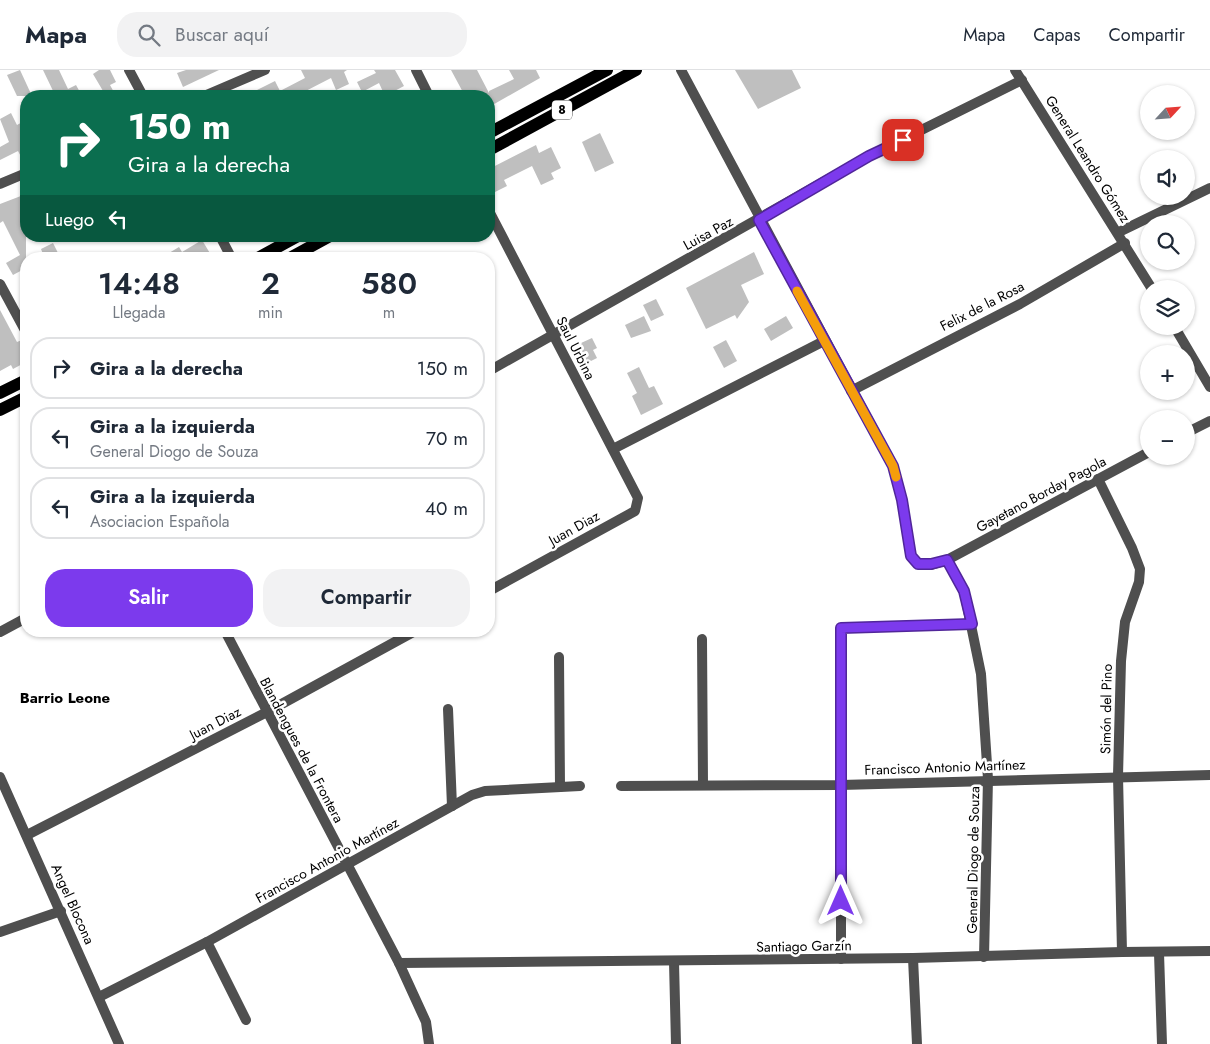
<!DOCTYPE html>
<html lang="es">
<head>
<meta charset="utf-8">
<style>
	body { margin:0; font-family:Jost,sans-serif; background:#f2f2f3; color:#1f2937; height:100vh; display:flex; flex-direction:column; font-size:19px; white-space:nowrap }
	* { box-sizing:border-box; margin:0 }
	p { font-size:16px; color:#747a83 }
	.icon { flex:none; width:28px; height:28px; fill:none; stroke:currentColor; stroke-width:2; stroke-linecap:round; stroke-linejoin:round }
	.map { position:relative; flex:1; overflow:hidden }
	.panel { position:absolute; left:20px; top:182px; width:475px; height:385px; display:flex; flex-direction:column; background:#fff; border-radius:20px; box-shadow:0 1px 4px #0004 }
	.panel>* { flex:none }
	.banner { position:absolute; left:20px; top:20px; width:475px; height:152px; border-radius:20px; box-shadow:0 1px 4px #0004; background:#0b6e4f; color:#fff; overflow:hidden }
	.needle { width:32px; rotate:64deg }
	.tools { position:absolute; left:1140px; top:15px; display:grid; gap:10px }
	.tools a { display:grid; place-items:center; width:55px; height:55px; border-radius:50%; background:#fff; box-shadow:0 1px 4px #0004; font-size:25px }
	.pin { position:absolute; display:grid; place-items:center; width:42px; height:42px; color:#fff; margin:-21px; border-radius:10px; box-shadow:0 2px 8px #0006 }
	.me { position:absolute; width:55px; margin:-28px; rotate:0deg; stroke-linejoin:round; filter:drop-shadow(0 0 4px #0008) }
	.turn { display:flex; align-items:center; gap:18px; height:105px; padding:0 25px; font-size:22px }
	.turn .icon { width:65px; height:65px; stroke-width:2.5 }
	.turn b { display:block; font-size:35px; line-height:42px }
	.then { display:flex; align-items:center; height:48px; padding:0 25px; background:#0003; gap:10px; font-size:19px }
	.eta { display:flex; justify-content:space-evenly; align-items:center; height:85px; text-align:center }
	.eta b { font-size:30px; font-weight:600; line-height:35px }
	.cta { display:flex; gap:10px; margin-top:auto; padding:10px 25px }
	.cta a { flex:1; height:58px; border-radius:20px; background:#7c3aed; color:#fff; font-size:20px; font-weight:600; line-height:58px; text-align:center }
	.cta a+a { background:#f2f2f3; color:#1f2937 }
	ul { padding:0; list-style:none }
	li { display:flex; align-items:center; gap:15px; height:62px; margin:0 10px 8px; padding:0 15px; border:2px solid #e0e1e3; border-radius:20px }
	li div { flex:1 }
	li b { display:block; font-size:19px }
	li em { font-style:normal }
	header { display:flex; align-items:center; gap:30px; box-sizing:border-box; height:70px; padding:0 25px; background:#fff; border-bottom:1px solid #e0e1e3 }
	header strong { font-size:24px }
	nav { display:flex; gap:28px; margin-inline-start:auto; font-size:18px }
	.search { width:350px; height:45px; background:#f2f2f3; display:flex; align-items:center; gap:12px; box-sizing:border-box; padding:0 18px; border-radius:20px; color:#747a83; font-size:19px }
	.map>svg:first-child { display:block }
	.building { fill:#bfbfbf }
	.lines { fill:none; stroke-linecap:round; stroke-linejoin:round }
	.street { stroke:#4f4f4f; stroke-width:10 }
	.primary { stroke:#000; stroke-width:12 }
	.route-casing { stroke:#51269a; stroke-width:12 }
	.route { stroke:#7c3aed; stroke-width:9 }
	.slow { stroke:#f59e0b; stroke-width:9 }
	.labels { text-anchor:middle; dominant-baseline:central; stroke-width:5; stroke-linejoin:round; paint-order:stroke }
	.shield { fill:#fff; stroke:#4c4c4c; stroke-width:1 }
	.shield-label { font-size:12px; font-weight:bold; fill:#000 }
	.street-label { font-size:14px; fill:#000; stroke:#fff }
	.neighbourhood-label { font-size:15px; font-weight:bold; fill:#000; stroke:#fff }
</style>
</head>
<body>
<header>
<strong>Mapa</strong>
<div class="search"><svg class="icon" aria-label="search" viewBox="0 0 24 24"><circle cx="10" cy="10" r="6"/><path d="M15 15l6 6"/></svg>Buscar aquí</div>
<nav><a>Mapa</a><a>Capas</a><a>Compartir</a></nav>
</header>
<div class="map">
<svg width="1210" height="974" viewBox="0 0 1210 974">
	<rect width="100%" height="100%" fill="#fff"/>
	<!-- building -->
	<g class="building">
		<polygon points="20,0 32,26 17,26 7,5"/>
		<polygon points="43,0 59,0 68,19 76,15 82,26 53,26 55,25"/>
		<polygon points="99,0 110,0 116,12 110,15 116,26 106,26 93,4"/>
		<polygon points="186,0 219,0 183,17 177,3"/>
		<polygon points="301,0 347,0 344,2 349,14 336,20 331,8 296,26 245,26 275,11 280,21 305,8"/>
		<polygon points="374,0 395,0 404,16 385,26 379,13 362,22 357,12 376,3"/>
		<polygon points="451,0 477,0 489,23 489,21 514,9 509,0 536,0 540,8 489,37 489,26 465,26"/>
		<polygon points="735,0 792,0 801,18 758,39"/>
		<polygon points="11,43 17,55 26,50 26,96 18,81 0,90 0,77 9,72 0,49"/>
		<polygon points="600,63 614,93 595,102 582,72"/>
		<polygon points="536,75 539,83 551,77 561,98 551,103 554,109 541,115 532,96 504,110 507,116 489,125 489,99"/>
		<polygon points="26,124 26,198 13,205 6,193 20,185 3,151 0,153 0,134"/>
		<polygon points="202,170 211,185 204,189 159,189 179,177 182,182"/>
		<polygon points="53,173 59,185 45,189 41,179"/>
		<polygon points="754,182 764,204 741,215 749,232 737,249 735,245 706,259 686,218"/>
		<polygon points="656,229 664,245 651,251 643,235"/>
		<polygon points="0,240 17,272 22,270 26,278 26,292 13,299 11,295 0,301"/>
		<polygon points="644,246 651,261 631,268 625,255"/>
		<polygon points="786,246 793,258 771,271 764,259"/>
		<polygon points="592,268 597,278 593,280 597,288 579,297 570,278"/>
		<polygon points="726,270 737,291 724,298 713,277"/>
		<polygon points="639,297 649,318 654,316 663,334 641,345 632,326 637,323 627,303"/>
	</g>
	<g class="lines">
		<!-- street -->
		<g class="street">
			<polyline points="129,0 143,26"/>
			<polyline points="416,0 429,26"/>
			<polyline points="681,0 893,396 902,430 911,486 918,494 931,495 947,490 1149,382"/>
			<polyline points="1015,0 1152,219"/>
			<polyline points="204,26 265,0"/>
			<polyline points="0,114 26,103"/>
			<polyline points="489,141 638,428 635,441 489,521"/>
			<polyline points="1119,162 1210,118"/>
			<polyline points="220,166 232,189"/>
			<polyline points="0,214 26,262"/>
			<polyline points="1174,256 1210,317"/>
			<polyline points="489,301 869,86 1022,10"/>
			<polyline points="851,321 1020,234 1125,173"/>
			<polyline points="1186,363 1210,351"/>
			<polyline points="613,379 824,271"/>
			<polyline points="1098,409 1132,478 1140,499 1139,512 1125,552 1121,591 1118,706 1122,882"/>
			<polyline points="947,490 964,521 981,604 988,709 984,887"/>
			<polyline points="225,561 399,893 426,952 429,974"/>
			<polyline points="0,562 26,548"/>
			<polyline points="702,569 703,714"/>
			<polyline points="559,587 560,717"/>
			<polyline points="448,639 452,736"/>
			<polyline points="0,707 119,974"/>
			<polyline points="621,716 841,715 1210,705"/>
			<polyline points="27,765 267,642 415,561"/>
			<polyline points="0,862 61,841"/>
			<polyline points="207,872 246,950"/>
			<polyline points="1159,883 1162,974"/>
			<polyline points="913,888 917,974"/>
			<polyline points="841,889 841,558 972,554"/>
			<polyline points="674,892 676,974"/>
			<polyline points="399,893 913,888 1122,882 1210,881"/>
			<polyline points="99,927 207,872 472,725 485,721 580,716"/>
		</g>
		<!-- primary -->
		<g class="primary">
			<polyline points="489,63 607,0"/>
			<polyline points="489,80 636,0"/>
			<polyline points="256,189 298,166"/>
			<polyline points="288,189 330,166"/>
			<polyline points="0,323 26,310"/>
			<polyline points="0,340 26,327"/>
		</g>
	</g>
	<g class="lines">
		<defs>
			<polyline id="route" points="841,831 841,558 972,554 964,521 947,490 931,494 918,494 911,486 902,430 893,396 759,150 869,86 903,70"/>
		</defs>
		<!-- route casing -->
		<use href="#route" class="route-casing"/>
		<!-- route -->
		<use href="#route" class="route"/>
		<!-- slow -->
		<polyline class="slow" points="797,221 893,396 896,407"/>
	</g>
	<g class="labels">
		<!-- shield labels -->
		<rect class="shield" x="552" y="30.5" width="20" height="19" rx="4"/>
		<g class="shield-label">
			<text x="562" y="40">8</text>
		</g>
		<!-- street labels -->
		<g class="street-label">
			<text transform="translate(1088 89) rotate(58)">General Leandro Gómez</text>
			<text transform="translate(708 163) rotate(-29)">Luisa Paz</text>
			<text transform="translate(982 236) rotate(-27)">Felix de la Rosa</text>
			<text transform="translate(576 278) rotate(63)">Saul Urbina</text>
			<text transform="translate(1041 424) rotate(-28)">Gayetano Borday Pagola</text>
			<text transform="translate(574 458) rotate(-29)">Juan Diaz</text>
			<text transform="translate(1106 639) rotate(-89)">Simón del Pino</text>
			<text transform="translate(215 653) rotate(-27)">Juan Diaz</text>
			<text transform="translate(302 680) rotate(62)">Blandengues de la Frontera</text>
			<text transform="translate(945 697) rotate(-2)">Francisco Antonio Martínez</text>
			<text transform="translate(327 790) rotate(-29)">Francisco Antonio Martínez</text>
			<text transform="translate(973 790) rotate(-89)">General Diogo de Souza</text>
			<text transform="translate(73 834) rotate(66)">Angel Blocona</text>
			<text transform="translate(804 876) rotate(-1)">Santiago Garzín</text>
		</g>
		<!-- neighbourhood labels -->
		<g class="neighbourhood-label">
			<text x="65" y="628">Barrio Leone</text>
		</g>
	</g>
</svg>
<div class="tools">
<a><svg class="needle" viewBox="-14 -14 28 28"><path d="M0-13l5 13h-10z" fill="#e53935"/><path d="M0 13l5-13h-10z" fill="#747a83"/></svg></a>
<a><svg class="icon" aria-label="sound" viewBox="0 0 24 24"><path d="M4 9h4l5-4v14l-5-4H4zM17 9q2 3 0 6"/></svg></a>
<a><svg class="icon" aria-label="search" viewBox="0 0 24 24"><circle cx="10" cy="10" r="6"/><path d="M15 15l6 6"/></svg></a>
<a><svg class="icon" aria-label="layers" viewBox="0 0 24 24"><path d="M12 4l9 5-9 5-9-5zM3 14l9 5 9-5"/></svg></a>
<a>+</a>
<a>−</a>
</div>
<div class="pin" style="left:903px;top:70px;background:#d93025"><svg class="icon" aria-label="arrive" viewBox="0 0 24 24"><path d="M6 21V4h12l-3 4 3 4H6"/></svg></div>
<svg class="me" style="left:841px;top:831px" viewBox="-20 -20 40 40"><path d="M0-17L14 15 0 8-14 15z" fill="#7c3aed" stroke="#fff" stroke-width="4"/></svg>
<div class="banner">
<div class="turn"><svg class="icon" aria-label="right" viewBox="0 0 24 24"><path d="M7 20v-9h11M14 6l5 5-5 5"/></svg><div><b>150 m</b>Gira a la derecha</div></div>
<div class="then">Luego<svg class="icon" aria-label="left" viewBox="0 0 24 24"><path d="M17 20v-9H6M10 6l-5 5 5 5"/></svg></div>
</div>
<section class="panel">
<div class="eta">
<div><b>14:48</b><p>Llegada</p></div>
<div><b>2</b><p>min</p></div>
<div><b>580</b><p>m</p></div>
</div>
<ul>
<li><svg class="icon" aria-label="right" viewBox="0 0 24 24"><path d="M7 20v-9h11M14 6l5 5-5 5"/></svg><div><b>Gira a la derecha</b></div><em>150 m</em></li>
<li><svg class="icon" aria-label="left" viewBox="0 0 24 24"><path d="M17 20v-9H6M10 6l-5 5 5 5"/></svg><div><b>Gira a la izquierda</b><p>General Diogo de Souza</p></div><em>70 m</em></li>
<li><svg class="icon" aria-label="left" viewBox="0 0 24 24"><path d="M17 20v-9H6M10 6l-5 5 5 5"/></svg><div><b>Gira a la izquierda</b><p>Asociacion Española</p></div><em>40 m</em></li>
</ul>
<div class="cta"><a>Salir</a><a>Compartir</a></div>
</section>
</div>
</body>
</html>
